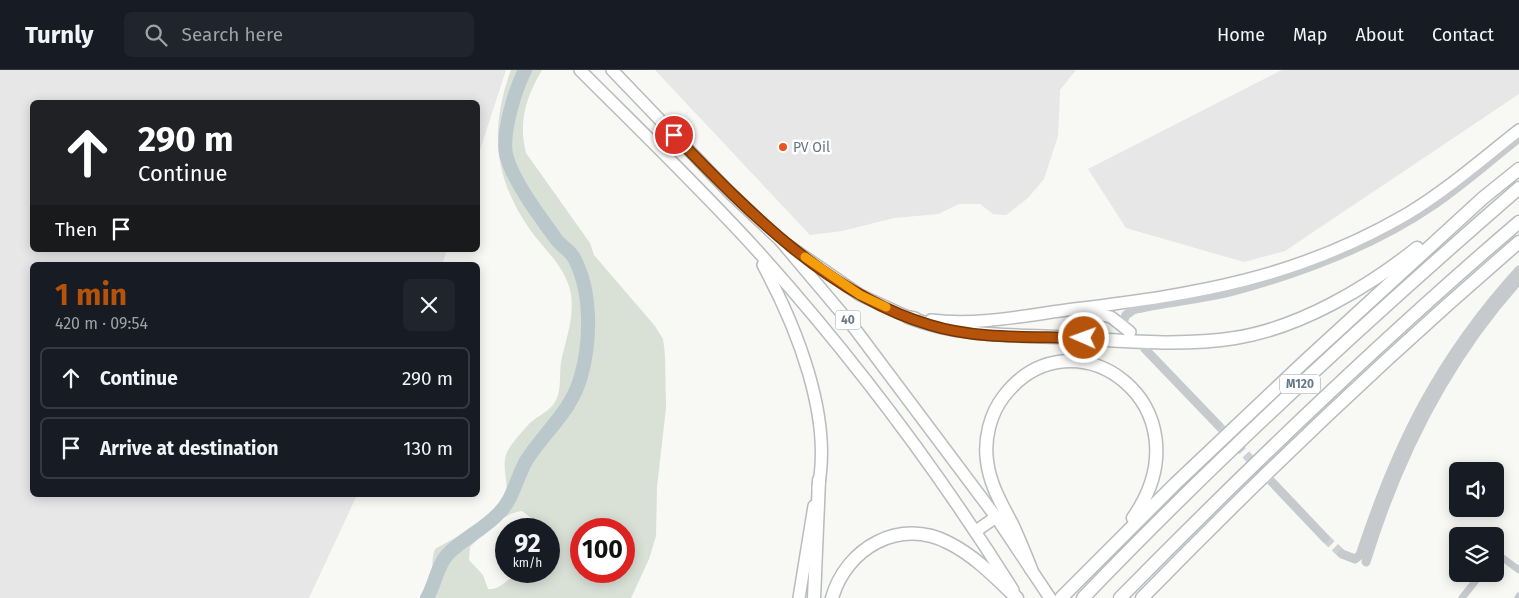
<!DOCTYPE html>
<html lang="en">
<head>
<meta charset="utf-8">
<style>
	body { margin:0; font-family:"Fira Sans",sans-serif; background:#20242c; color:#f1f3f6; height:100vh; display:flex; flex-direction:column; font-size:19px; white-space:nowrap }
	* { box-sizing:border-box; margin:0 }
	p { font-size:16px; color:#9ea1a6 }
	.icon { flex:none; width:28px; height:28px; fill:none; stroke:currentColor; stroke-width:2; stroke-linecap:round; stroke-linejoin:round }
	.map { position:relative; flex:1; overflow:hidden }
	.drawer { position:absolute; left:30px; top:192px; width:450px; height:235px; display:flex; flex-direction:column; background:#171b24; border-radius:8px; box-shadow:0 2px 12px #0003 }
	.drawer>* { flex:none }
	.guide { position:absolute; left:30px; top:30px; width:450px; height:152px; border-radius:8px; box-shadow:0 2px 12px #0003; background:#202124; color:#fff; overflow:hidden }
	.tools { position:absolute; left:1449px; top:392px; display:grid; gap:10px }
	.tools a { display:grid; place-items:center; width:55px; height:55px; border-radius:8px; background:#171b24; box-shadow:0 2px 12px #0003; font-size:25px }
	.speed { position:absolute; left:495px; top:448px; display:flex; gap:10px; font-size:25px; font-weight:700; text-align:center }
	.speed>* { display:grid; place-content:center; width:65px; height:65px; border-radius:50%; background:#171b24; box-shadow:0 2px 12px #0003; line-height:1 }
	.speed small { font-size:12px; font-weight:400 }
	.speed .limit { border:8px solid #d22; background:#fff; color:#111 }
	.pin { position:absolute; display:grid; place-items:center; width:42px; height:42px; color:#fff; margin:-21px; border:2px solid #fff; border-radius:50%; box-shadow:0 1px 5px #0007 }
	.me { position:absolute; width:55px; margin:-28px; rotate:272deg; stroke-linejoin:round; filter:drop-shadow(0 0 4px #0008) }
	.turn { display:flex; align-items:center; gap:18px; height:105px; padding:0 25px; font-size:22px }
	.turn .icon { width:65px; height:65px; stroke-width:2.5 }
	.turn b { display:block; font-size:35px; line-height:42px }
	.then { display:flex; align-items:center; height:48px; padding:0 25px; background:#0003; gap:10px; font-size:19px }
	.round { display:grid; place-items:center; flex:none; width:52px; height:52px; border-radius:8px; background:#20242c }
	.head { display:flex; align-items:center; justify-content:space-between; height:85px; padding:0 25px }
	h1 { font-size:30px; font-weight:700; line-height:38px; color:#b45309 }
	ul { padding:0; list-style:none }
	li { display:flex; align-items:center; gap:15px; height:62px; margin:0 10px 8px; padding:0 15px; border:2px solid #363941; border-radius:8px }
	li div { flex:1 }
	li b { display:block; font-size:19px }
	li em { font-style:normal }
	header { display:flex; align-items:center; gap:30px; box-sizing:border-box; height:70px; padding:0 25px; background:#171b24; border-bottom:1px solid #363941 }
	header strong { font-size:24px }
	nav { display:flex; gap:28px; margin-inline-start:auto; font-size:18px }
	.search { width:350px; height:45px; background:#20242c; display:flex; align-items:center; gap:12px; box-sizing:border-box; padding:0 18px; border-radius:8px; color:#9ea1a6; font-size:19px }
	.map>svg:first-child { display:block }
	.built { fill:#e6e7e6 }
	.green { fill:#d9e0d6; fill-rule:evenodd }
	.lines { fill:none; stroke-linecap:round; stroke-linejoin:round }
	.river { stroke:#bbc8cb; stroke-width:14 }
	.tertiary-tunnel { stroke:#ccd2d4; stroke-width:9; stroke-dasharray:9 4.5; stroke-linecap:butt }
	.trunk-casing { stroke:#b8bcbf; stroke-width:14 }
	.motorway-casing { stroke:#b8bcbf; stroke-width:15 }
	.minor { stroke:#c6cacd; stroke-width:7 }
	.tertiary { stroke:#c6cacd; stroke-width:9 }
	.trunk { stroke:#fff; stroke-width:11 }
	.motorway { stroke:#fff; stroke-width:12 }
	.route-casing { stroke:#753606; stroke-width:12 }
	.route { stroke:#b45309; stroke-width:9 }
	.slow { stroke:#f59e0b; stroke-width:9 }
	.poi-dot { fill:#ea5224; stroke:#fff; stroke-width:2 }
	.labels { text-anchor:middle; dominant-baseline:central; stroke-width:5; stroke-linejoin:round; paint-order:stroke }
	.shield { fill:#fff; stroke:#94a0ab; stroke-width:1 }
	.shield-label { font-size:12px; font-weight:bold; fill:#667887 }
	.poi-label { font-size:14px; fill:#667887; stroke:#fff; text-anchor:start }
</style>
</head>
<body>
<header>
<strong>Turnly</strong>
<div class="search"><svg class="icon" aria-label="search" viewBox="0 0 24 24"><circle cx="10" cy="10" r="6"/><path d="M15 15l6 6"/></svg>Search here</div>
<nav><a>Home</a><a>Map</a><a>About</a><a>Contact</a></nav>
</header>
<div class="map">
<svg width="1519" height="528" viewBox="0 0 1519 528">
	<rect width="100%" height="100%" fill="#f8f8f5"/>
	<!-- built -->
	<g class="built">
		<polygon points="0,0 506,0 478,86 478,32 32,32 32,180 447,180 442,195 32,195 32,425 357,425 309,528 0,528"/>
		<polygon points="655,0 1076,0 1060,20 1058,66 1044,109 1028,128 1006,145 993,144 980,134 959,134 938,144 894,148 842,161 810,165"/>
		<polygon points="1282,0 1519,0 1519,24 1285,181 1244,192 1126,158 1088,99"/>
	</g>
	<!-- green -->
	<path class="green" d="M511,0H542C526,27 518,52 526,83L590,173L594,185L655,256L663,269L665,285L666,338L657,417L656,466L649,489L631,528H421C440,508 428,498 435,479C452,469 503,446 506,425C509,408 499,393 510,377C515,370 523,360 529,354C537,346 549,342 555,332C563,318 558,302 562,287C567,266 574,247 571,224C566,197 546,182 531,161C494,109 489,60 511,0ZM522,441L531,448V459H549V501C541,501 531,499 524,501C511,504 501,521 488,519L483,505L469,490L470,477C483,464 503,443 522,441ZM581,459H624V501H581Z"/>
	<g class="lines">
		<!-- river -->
		<path class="river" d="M427,528C435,515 437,495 448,484C462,469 483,460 498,444C513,430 516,409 526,391C544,362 572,341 581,306C591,271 592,221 574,188C570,180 561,176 556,169C540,147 512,110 506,84C502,62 515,20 525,0"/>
		<!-- tertiary-tunnel -->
		<g class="tertiary-tunnel">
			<polyline points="1218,355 1269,409"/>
			<polyline points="1325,468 1342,484"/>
		</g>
		<defs>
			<g id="trunk">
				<path d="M580,0C638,58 697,115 753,176C849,282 937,399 1013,520"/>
				<polyline points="612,0 731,124 780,170 855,259 996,447 1050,528"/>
				<polyline points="780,170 860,225 908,247 915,248"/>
				<path d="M763,195C796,256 833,347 818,418"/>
				<polyline points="1090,242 1111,247 1130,262"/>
				<path d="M931,250C978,256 1028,245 1074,239C1198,224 1297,208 1407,144C1447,120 1482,89 1519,60"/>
				<polyline points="976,461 996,447"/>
				<polyline points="799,528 814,436"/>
			</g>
			<g id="motorway">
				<path d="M908,247C956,266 1006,265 1057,267C1115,270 1177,277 1235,268C1299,258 1367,218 1417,178"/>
				<path d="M1031,499C1025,484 1019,469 1012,454C1001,433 990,415 987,391C984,369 990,344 1004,326C1074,236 1211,336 1133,448"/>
				<polyline points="814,528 819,410"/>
				<path d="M832,528C846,478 900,447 949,473C975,486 996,508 1017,528"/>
				<polyline points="1061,528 1175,414 1304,292 1483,128 1519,99"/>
				<path d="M1083,528C1221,384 1368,249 1519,118"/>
				<path d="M1120,528C1248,398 1380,271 1519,152"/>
				<path d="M1142,528C1263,404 1388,285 1519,172"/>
			</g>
		</defs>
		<!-- trunk casing -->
		<use href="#trunk" class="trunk-casing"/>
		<!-- motorway casing -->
		<use href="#motorway" class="motorway-casing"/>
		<!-- minor -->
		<g class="minor">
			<polyline points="1495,485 1496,483 1519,500"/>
			<polyline points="1462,528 1481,504"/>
			<polyline points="1518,528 1519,526"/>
		</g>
		<!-- tertiary -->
		<g class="tertiary">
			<path d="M1128,260L1123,252L1126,245L1133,240C1166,232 1200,230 1234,221C1304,202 1374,176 1435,134C1464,114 1491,90 1519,68"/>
			<polyline points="1145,279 1218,355"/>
			<polyline points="1271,411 1325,468"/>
			<path d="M1342,484L1355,489L1360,485C1397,373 1439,288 1519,200"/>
			<path d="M1366,492C1398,388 1445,292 1519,210"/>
		</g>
		<!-- trunk -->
		<use href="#trunk" class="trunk"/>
		<!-- motorway -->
		<use href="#motorway" class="motorway"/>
	</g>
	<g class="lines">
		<defs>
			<path id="route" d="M674,65C746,139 828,225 930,255C978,270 1034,266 1084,268"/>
		</defs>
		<!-- route casing -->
		<use href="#route" class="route-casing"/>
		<!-- route -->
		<use href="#route" class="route"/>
		<!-- slow -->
		<polyline class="slow" points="805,187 860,225 886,237"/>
	</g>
	<!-- markers -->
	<circle class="poi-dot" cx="783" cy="77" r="5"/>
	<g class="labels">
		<!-- shield labels -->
		<g class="shield">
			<rect x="835.5" y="240.5" width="25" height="19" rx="4"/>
			<rect x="1280" y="304.5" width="40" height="19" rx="4"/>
		</g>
		<g class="shield-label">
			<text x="848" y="250">40</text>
			<text x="1300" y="314">M120</text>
		</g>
		<!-- poi labels -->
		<g class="poi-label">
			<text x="793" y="77">PV Oil</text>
		</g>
	</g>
</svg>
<div class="tools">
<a><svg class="icon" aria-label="sound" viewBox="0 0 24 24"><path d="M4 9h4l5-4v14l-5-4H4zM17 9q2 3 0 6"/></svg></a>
<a><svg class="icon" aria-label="layers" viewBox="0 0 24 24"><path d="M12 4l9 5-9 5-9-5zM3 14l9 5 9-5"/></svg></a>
</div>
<div class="speed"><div>92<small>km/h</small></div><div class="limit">100</div></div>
<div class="pin" style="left:674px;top:65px;background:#d93025"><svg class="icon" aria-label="arrive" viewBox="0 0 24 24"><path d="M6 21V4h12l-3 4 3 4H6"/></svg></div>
<svg class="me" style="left:1084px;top:268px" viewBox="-20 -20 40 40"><circle r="17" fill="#b45309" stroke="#fff" stroke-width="3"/><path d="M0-11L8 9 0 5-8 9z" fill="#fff"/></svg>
<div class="guide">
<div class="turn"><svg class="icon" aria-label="ahead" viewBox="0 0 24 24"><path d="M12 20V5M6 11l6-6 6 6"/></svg><div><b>290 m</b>Continue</div></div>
<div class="then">Then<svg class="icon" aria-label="arrive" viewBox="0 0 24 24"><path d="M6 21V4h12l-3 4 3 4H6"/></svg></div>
</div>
<section class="drawer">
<div class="head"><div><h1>1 min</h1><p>420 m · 09:54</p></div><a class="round"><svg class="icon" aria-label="close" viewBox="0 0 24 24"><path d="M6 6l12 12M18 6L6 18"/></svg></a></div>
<ul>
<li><svg class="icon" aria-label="ahead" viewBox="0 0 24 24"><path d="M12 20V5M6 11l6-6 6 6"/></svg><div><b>Continue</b></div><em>290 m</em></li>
<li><svg class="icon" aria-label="arrive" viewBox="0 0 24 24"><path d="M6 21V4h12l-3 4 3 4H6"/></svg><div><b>Arrive at destination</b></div><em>130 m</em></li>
</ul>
</section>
</div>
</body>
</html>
